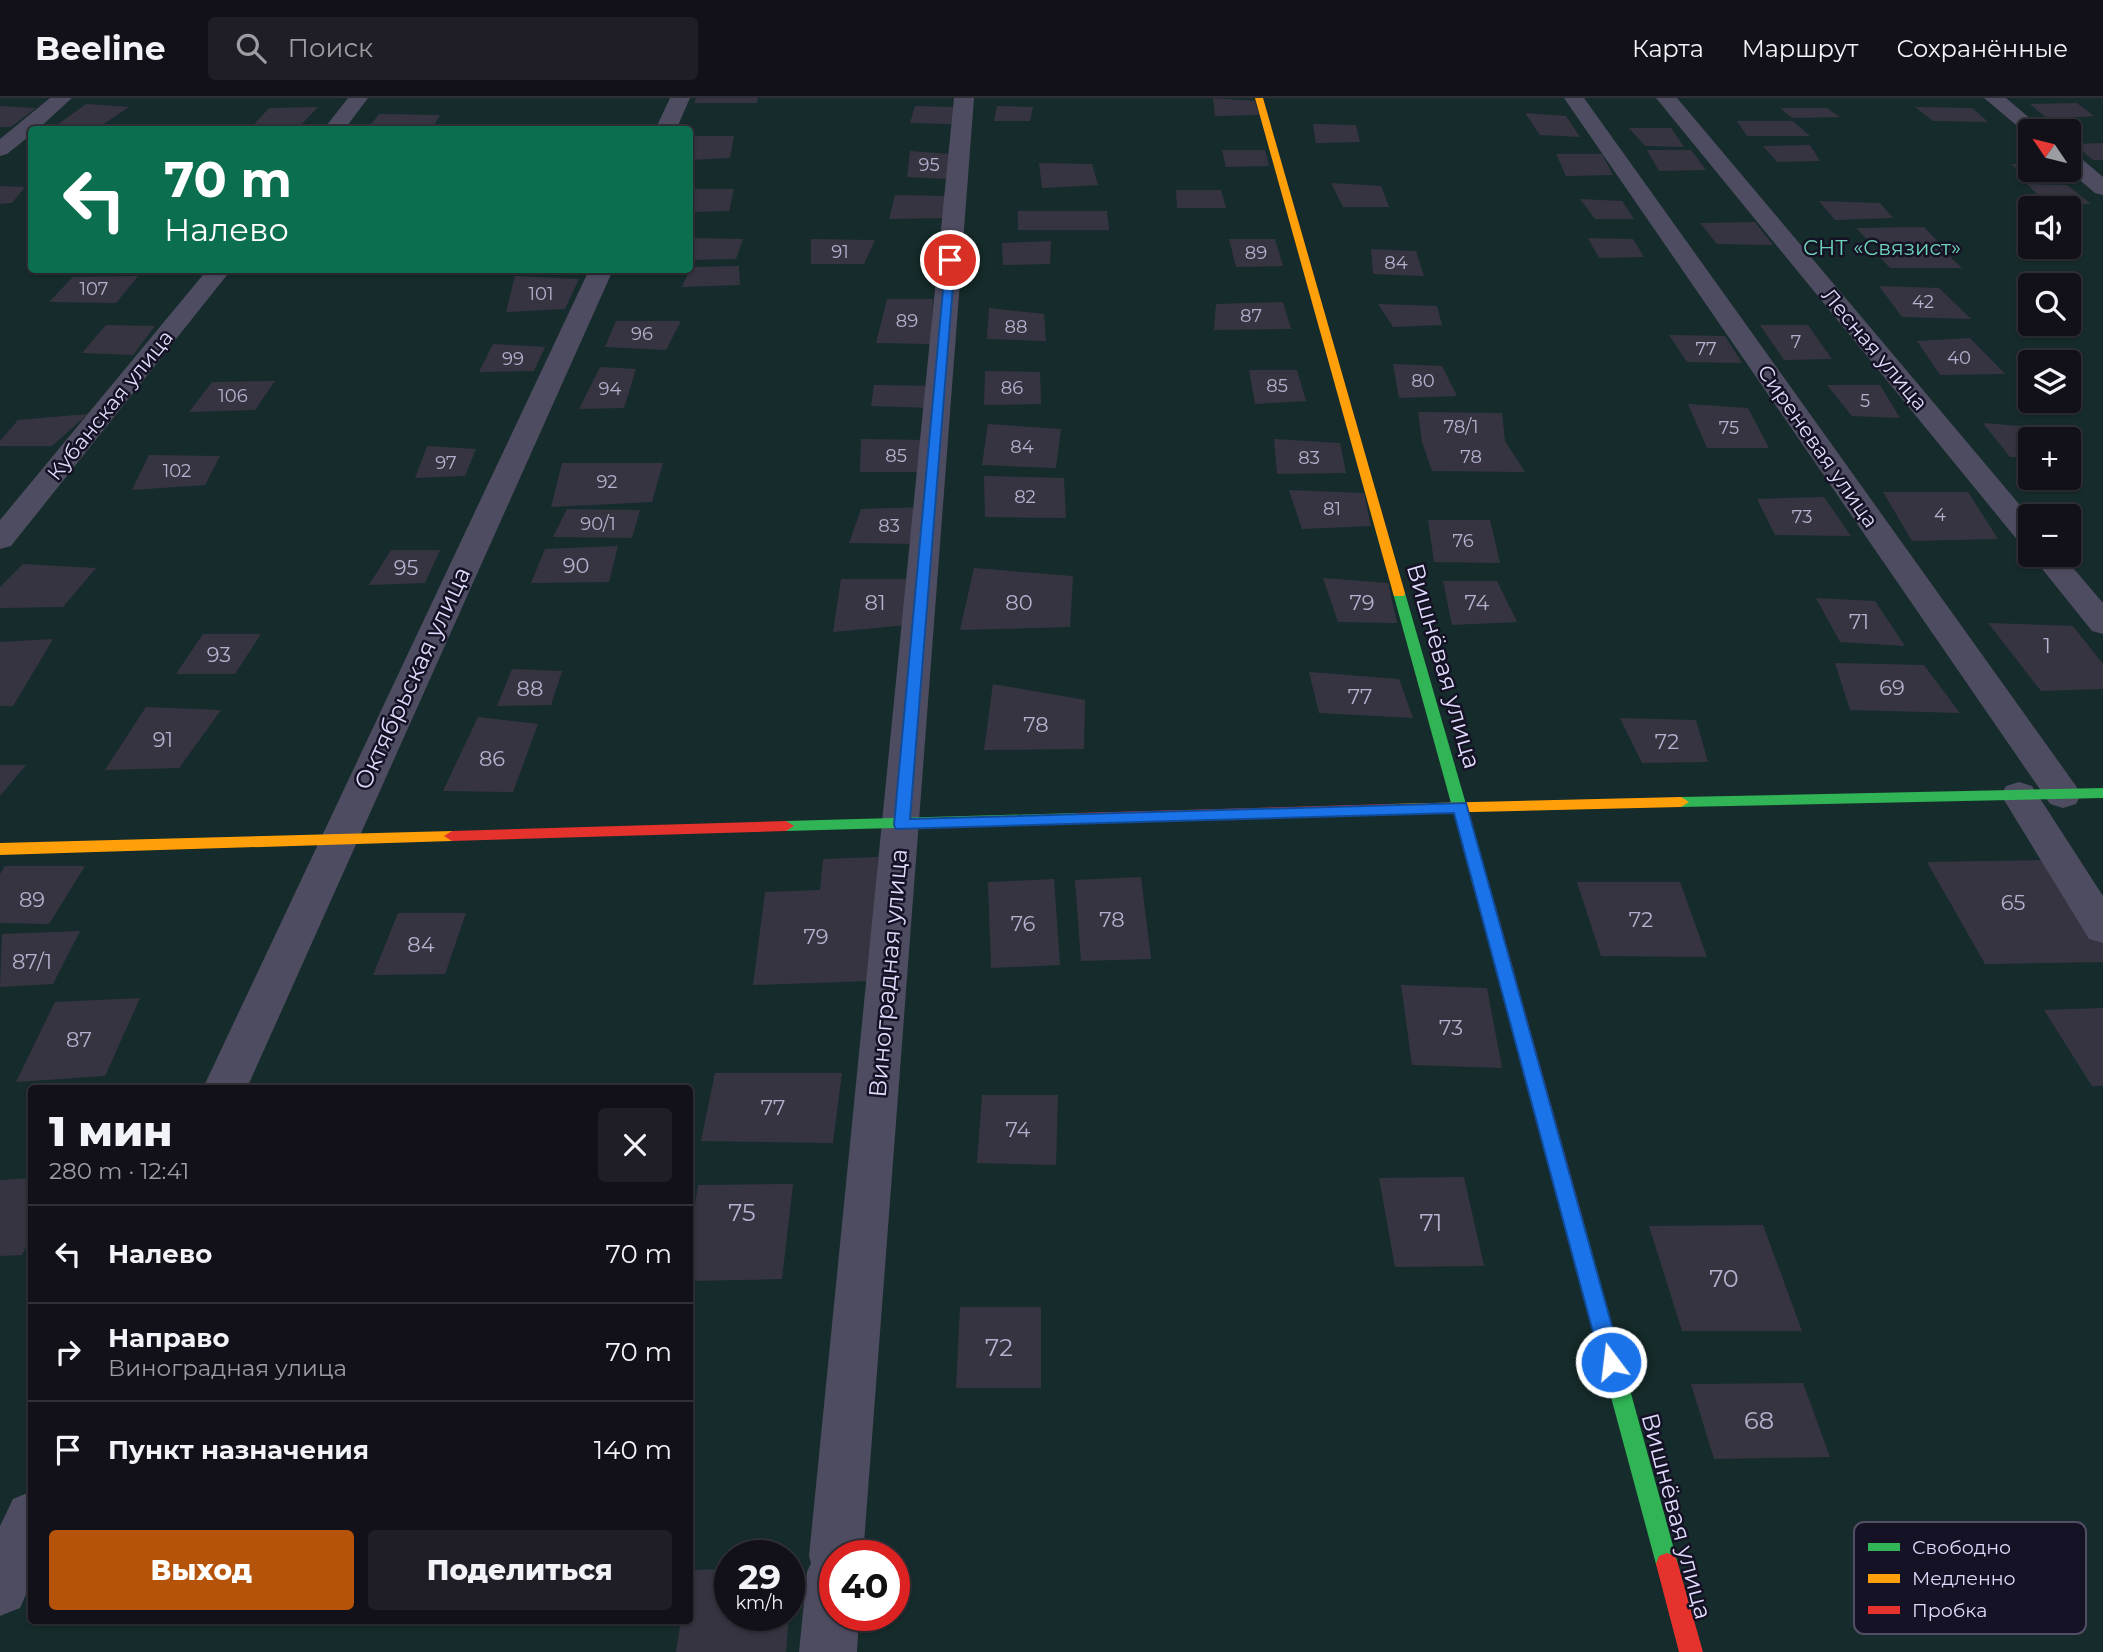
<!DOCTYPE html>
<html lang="ru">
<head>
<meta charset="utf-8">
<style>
	body { margin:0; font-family:Montserrat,sans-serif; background:#1f1e26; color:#f1f3f6; height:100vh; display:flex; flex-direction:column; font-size:26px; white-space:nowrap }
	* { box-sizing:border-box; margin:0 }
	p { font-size:23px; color:#9c9da2 }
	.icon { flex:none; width:38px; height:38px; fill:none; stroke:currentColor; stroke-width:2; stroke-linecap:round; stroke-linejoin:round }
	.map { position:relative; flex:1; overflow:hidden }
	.panel { position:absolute; left:28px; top:987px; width:665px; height:539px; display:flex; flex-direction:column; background:#121019; border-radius:7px; box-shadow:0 2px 5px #0004,0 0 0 2px #313038 }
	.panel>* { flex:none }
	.banner { position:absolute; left:28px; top:28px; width:665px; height:147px; border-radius:7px; box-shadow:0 2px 5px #0004,0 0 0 2px #313038; background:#0b6e4f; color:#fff; overflow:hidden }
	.needle { width:46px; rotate:305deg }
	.buttons { position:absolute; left:2018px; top:21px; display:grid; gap:14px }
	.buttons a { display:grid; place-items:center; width:63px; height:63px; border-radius:7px; background:#121019; box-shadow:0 2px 5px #0004,0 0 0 2px #313038; font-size:35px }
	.speed { position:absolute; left:714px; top:1442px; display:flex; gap:14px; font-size:35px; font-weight:700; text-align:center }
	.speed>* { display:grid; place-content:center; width:91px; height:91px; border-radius:50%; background:#121019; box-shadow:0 2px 5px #0004,0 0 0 2px #313038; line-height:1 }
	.speed small { font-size:18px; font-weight:400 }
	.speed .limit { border:10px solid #d22; background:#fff; color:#111 }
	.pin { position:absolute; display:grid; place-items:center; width:60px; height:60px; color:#fff; margin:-30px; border:4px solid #fff; border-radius:50%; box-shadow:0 2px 7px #0007 }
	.me { position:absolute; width:77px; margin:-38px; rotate:345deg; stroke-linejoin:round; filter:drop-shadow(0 0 5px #0008) }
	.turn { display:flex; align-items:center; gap:24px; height:147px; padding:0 21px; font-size:32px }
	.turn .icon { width:91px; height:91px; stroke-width:2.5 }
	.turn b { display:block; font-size:49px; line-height:60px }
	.round { display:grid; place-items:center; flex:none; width:74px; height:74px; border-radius:7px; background:#1f1e26 }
	.overview { display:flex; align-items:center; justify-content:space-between; height:119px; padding:0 21px }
	h1 { font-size:42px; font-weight:800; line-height:52px }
	.cta { display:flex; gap:14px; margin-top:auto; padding:14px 21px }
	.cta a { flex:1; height:80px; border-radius:7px; background:#b45309; color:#fff; font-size:28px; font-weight:800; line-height:80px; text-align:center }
	.cta a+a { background:#1f1e26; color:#f1f3f6 }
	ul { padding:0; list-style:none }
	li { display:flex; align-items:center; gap:21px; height:98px; padding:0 21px; border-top:2px solid #313038 }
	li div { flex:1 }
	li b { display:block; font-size:26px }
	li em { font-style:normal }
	header { display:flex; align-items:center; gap:42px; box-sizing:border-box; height:98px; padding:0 35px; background:#121019; border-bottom:2px solid #313038 }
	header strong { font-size:33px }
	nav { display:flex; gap:38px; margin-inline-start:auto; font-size:24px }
	.search { width:490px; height:63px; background:#1f1e26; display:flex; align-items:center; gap:18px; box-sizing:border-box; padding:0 24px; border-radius:7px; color:#9c9da2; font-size:26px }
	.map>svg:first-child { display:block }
	.green { fill:#162b2b; fill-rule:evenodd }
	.building { fill:#373442 }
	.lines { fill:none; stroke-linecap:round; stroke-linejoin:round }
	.street { fill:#4e4c60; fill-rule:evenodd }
	.fast { fill:#30b455; fill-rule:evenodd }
	.slow { fill:#ff9f0a; fill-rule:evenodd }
	.jam { fill:#e5322d; fill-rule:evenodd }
	.route { fill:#1a73e8; stroke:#114b97; stroke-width:2 }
	.labels { text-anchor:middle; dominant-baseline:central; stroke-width:5; stroke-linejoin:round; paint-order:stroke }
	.far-number-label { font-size:18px; fill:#b4b0cd }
	.far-park-label { font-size:21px; fill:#6ed3ba; stroke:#151225 }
	.far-street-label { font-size:21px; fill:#dedafb; stroke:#151225 }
	.number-label { font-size:21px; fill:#b4b0cd }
	.street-label { font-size:24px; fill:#dedafb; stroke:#151225 }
	.near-number-label { font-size:24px; fill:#b4b0cd }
	.key { fill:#151225; stroke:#514e65; stroke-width:2 }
	.key-label { font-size:19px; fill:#dedafb }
</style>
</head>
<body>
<header>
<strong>Beeline</strong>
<div class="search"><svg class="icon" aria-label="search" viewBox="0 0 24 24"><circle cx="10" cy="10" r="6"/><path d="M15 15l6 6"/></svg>Поиск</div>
<nav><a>Карта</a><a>Маршрут</a><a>Сохранённые</a></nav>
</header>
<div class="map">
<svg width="2103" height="1554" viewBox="0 0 2103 1554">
	<rect width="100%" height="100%" fill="#181621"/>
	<!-- green -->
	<path class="green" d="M0,0H2103V1554H0ZM32,32H690V172H32ZM2030,33H2068V72H2030ZM2030,110H2068V149H2030ZM2030,187H2068V226H2030ZM2030,264H2068V303H2030ZM2030,341H2068V380H2030ZM2030,418H2068V457H2030ZM32,990H690V1522H32ZM730,1458H789V1517H730ZM835,1458H894V1517H835Z"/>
	<!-- building -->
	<g class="building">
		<polygon points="697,0 758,0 757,5 694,5"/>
		<polygon points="1213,0 1255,3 1259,17 1215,18"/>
		<polygon points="2077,5 2094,18 2048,21 2030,6"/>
		<polygon points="86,6 129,9 102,27 57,27"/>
		<polygon points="0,8 36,10 11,29 0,29"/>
		<polygon points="915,8 955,9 951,26 910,25"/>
		<polygon points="997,8 1033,9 1030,23 994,23"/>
		<polygon points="318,9 296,32 249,32 269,10"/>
		<polygon points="1915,9 1972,10 1988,24 1933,23"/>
		<polygon points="1780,10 1827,10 1840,19 1792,20"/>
		<polygon points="1525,15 1566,18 1580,39 1540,37"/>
		<polygon points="379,16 440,17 431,32 367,32"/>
		<polygon points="1737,23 1793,23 1810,38 1747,38"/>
		<polygon points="1313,26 1356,27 1360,44 1316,45"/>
		<polygon points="1629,30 1671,30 1684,49 1645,48"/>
		<polygon points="690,38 734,38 730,60 690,62"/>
		<polygon points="2103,45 2103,62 2093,62 2074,46"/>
		<polygon points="1810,47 1820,63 1777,64 1763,48"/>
		<polygon points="1222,52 1265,52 1269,68 1226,69"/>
		<polygon points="1647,52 1691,52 1706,72 1659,73"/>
		<polygon points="910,53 951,56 948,81 907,79"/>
		<polygon points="1556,56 1602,56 1613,77 1566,78"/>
		<polygon points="1039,65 1092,66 1098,87 1042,90"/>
		<polygon points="2011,66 2030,66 2030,72 2048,72 2058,80 2029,80"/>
		<polygon points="1331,85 1381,88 1389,109 1343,109"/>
		<polygon points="2027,86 2067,87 2091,106 2047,106"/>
		<polygon points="0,88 25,89 12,105 0,106"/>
		<polygon points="690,91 734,91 729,113 690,114"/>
		<polygon points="1176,92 1221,92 1226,110 1177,110"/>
		<polygon points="895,97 950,98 945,120 889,121"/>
		<polygon points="1580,101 1622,103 1634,121 1595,121"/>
		<polygon points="1819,103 1880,105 1893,120 1835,122"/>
		<polygon points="1018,113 1107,113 1109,132 1018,132"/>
		<polygon points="1755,124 1773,147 1717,146 1700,125"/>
		<polygon points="1924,129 1941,147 1870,145 1856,130"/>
		<polygon points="693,140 743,141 736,161 690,162"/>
		<polygon points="1588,140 1633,141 1644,159 1599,160"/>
		<polygon points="811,141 875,142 864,166 811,166"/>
		<polygon points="1229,141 1275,141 1283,168 1236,169"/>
		<polygon points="1051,143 1050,166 1003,167 1002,145"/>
		<polygon points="1371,151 1416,153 1424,178 1373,176"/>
		<polygon points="1873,151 1942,151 1962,170 1890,170"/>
		<polygon points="739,168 740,187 682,189 691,169"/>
		<polygon points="138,178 116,205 49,204 73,179"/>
		<polygon points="515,178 579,181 565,211 506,214"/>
		<polygon points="1879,188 1939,190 1971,221 1902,219"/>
		<polygon points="887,201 933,201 931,246 876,245"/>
		<polygon points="1283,204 1291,231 1214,232 1216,206"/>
		<polygon points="1378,206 1437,208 1442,227 1393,229"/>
		<polygon points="989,210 1044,216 1046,243 987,241"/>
		<polygon points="616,223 681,223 666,252 605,249"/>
		<polygon points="106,227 155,228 133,257 82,255"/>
		<polygon points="1760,227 1808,227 1832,261 1784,262"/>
		<polygon points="1669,237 1725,238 1742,265 1687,264"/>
		<polygon points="1970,240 2005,276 1940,277 1917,243"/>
		<polygon points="493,246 545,249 534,273 479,274"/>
		<polygon points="1393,266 1442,268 1457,298 1399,300"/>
		<polygon points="600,269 636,271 624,310 579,311"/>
		<polygon points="1249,272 1297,272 1306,303 1255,306"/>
		<polygon points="985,273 1040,274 1041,306 984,307"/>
		<polygon points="275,283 255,312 189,314 212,284"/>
		<polygon points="874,287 936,288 933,310 871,308"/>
		<polygon points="1827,287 1880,287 1900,320 1852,318"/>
		<polygon points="1688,306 1748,310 1769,350 1707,350"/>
		<polygon points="1418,314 1502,315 1505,343 1525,374 1432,373 1422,344"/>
		<polygon points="88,316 52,348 0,348 0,343 18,322"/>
		<polygon points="1983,325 2035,329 2045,341 2030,341 2030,360 2010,359"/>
		<polygon points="988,326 1061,331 1056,370 982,367"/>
		<polygon points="861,341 933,342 929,374 860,374"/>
		<polygon points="1274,341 1340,345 1346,375 1277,376"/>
		<polygon points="427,348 476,351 465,378 415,380"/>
		<polygon points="149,357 220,358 205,387 132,392"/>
		<polygon points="562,365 663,365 652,404 551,409"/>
		<polygon points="984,378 1064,380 1066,420 985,419"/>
		<polygon points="1289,392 1364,395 1371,428 1302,431"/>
		<polygon points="1883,394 1968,394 1998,441 1912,443"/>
		<polygon points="1824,399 1851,438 1775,437 1757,401"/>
		<polygon points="926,409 921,446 849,445 861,411"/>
		<polygon points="567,411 640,412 632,440 553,439"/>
		<polygon points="1428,422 1490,422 1500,465 1434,464"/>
		<polygon points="618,448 609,484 531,485 545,451"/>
		<polygon points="391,452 440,452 425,485 369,487"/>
		<polygon points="23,466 96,470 63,509 0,510 0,489"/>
		<polygon points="974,470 1073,478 1070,529 960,532"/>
		<polygon points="1323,480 1388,485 1397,525 1338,524"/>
		<polygon points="841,481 919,481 907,527 833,534"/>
		<polygon points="1443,483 1497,483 1517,524 1452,527"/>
		<polygon points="1816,500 1875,503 1905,548 1840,544"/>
		<polygon points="1988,525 2073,528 2103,566 2103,591 2041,593"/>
		<polygon points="203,536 261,536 235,576 176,576"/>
		<polygon points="53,541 13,608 0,608 0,544"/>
		<polygon points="1835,565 1924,567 1960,615 1850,612"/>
		<polygon points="512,571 562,573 551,607 497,608"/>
		<polygon points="1309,574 1399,581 1413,620 1319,615"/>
		<polygon points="993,586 1085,602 1084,651 984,652"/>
		<polygon points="146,609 221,612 179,670 105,672"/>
		<polygon points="478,619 538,626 513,694 443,693"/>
		<polygon points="1620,620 1696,622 1708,664 1642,665"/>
		<polygon points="0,667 26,667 0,698"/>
		<polygon points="878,759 871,883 753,887 765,794 820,792 823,761"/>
		<polygon points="2050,762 2103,843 2103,864 1985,866 1927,764"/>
		<polygon points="5,768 85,768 49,826 0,825 0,776"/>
		<polygon points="1141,779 1151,861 1081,863 1075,782"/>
		<polygon points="1054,781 1060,867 991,870 988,784"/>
		<polygon points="1577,784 1680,784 1707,859 1601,858"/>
		<polygon points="398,815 466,815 445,876 373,877"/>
		<polygon points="80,833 53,886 0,889 2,836"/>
		<polygon points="1401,887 1487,890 1502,970 1412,967"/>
		<polygon points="140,900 105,978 16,984 55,904"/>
		<polygon points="2103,910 2103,988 2092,988 2044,912"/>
		<polygon points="715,975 842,975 833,1045 701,1043"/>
		<polygon points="427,987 426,990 350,990 351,988"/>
		<polygon points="982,997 1058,997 1056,1067 977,1065"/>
		<polygon points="1464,1079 1484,1168 1395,1169 1379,1080"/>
		<polygon points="32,1080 32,1138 22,1157 0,1158 0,1082"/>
		<polygon points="793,1086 782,1181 690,1183 690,1141 698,1087"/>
		<polygon points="1763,1127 1802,1233 1682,1233 1649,1128"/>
		<polygon points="960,1209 1041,1209 1041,1290 956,1290"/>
		<polygon points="1803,1285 1830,1359 1714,1361 1691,1286"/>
		<polygon points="730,1471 730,1517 789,1517 786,1554 676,1554 681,1522 690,1522 690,1472"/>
	</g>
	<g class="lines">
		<!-- street -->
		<g class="street">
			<polygon points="50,0 72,0 37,32 32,32 32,36 7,56 0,58 0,41"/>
			<polygon points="348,0 368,0 344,32 323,32"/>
			<polygon points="670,0 690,0 676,32 655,32"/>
			<polygon points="954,0 974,0 863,1458 835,1458 835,1517 859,1517 857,1554 799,1554 807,1474 811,1465 809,1458"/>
			<polygon points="1564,0 1584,0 2076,688 2081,697 2076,706 2063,710 2050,706"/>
			<polygon points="1656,0 1677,0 2030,419 2030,447 2019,444"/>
			<polygon points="1984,0 2006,0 2045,33 2030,33 2030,38 2028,37"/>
			<polygon points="2068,55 2076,56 2103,79 2103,97 2095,95 2068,72"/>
			<polygon points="207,172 231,172 11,448 0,451 0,422"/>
			<polygon points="589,172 613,172 247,990 203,990"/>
			<polygon points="2031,457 2062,457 2103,505 2103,536 2092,533"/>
			<polygon points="2019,684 2032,688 2103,798 2103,845 2089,841 2001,697 2006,688"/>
			<polygon points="32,1393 32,1483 20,1510 0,1518 0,1428 13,1401"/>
		</g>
		<!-- fast -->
		<g class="fast">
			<polygon points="1399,491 1405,495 1496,810 1494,814 1482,814 1480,810 1393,495"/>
			<polygon points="2103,690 2103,700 1681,709 1673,704 1681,699"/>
			<polygon points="1077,715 1085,720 1077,725 786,733 778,728 786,723"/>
			<polygon points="1574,1116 1581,1119 1584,1125 1678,1466 1675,1474 1667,1477 1659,1474 1656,1466 1564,1125 1567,1119"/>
		</g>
		<!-- slow -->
		<g class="slow">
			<polygon points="1255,0 1263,0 1405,495 1404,498 1394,498 1393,495"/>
			<polygon points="1681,699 1689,704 1681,709 1390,716 1382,711 1390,706"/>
			<polygon points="452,733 460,738 452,743 0,757 0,745"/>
		</g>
		<!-- jam -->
		<g class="jam">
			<polygon points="1390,706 1398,711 1390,716 1077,725 1069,720 1077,715"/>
			<polygon points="786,723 794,728 786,733 452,743 444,738 452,733"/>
			<polygon points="1488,804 1494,806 1496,810 1584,1125 1581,1131 1574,1134 1567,1131 1564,1125 1480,810 1482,806"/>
			<polygon points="1667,1455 1675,1458 1678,1466 1703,1554 1679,1554 1656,1466 1659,1458"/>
		</g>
	</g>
	<!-- route -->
	<polygon class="route" points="946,159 955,162 910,721 1466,705 1622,1264 1619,1271 1611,1274 1604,1271 1601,1264 1454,715 896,731 894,727"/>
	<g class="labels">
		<!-- far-number labels -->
		<g class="far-number-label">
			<text x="929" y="67">95</text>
			<text x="840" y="154">91</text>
			<text x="1256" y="155">89</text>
			<text x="1396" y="165">84</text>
			<text x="94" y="191">107</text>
			<text x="541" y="196">101</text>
			<text x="1923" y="204">42</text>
			<text x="1251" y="218">87</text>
			<text x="907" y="223">89</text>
			<text x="1016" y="229">88</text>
			<text x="642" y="236">96</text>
			<text x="1796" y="244">7</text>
			<text x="1706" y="251">77</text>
			<text x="1959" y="260">40</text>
			<text x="513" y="261">99</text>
			<text x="1423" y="283">80</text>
			<text x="1277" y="288">85</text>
			<text x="1012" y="290">86</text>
			<text x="610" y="291">94</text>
			<text x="233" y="298">106</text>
			<text x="1865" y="303">5</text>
			<text x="1461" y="329">78/1</text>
			<text x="1729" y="330">75</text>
			<text x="1022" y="349">84</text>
			<text x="896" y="358">85</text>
			<text x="1471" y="359">78</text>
			<text x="1309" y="360">83</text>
			<text x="446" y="365">97</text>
			<text x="177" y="373">102</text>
			<text x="607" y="384">92</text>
			<text x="1025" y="399">82</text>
			<text x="1332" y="411">81</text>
			<text x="1940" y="417">4</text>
			<text x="1802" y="419">73</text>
			<text x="598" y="426">90/1</text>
			<text x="889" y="428">83</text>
			<text x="1463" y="443">76</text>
		</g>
		<!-- far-park labels -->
		<g class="far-park-label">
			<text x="1882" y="149">СНТ «Связист»</text>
		</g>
		<!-- far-street labels -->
		<g class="far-street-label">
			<text transform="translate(1875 251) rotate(50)">Лесная улица</text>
			<text transform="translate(110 307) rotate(-51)">Кубанская улица</text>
			<text transform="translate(1818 348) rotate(55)">Сиреневая улица</text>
		</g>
		<!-- number labels -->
		<g class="number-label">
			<text x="576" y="467">90</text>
			<text x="406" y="469">95</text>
			<text x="875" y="504">81</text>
			<text x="1019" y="504">80</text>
			<text x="1362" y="504">79</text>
			<text x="1477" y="504">74</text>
			<text x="1859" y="523">71</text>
			<text x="2047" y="547">1</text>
			<text x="219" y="556">93</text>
			<text x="1892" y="589">69</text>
			<text x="530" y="590">88</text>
			<text x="1360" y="598">77</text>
			<text x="1036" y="626">78</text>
			<text x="163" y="641">91</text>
			<text x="1667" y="643">72</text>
			<text x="492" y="660">86</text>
			<text x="32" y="801">89</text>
			<text x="2013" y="804">65</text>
			<text x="1112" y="821">78</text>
			<text x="1641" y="821">72</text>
			<text x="1023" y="825">76</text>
			<text x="816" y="838">79</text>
			<text x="421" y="846">84</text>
			<text x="32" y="863">87/1</text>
			<text x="1451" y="929">73</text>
			<text x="79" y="941">87</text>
			<text x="773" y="1009">77</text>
			<text x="1018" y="1031">74</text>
		</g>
		<!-- street labels -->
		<g class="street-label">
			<text transform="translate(1444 568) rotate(74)">Вишнёвая улица</text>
			<text transform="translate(412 580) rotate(-65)">Октябрьская улица</text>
			<text transform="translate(888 875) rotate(-85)">Виноградная улица</text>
			<text transform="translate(1677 1418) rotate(75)">Вишнёвая улица</text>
		</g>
		<!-- near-number labels -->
		<g class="near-number-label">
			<text x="742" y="1114">75</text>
			<text x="1431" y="1124">71</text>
			<text x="1724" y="1180">70</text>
			<text x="999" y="1249">72</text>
			<text x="1759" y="1322">68</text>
		</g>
	</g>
	<!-- legend -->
	<rect x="1854" y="1424" width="232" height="112" rx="10" class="key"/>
	<rect x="1868" y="1445" width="32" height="8" fill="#30b455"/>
	<rect x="1868" y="1476" width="32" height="9" fill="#ff9f0a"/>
	<rect x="1868" y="1508" width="32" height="8" fill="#e5322d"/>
	<g class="key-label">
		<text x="1912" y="1456">Свободно</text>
		<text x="1912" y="1487">Медленно</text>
		<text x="1912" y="1519">Пробка</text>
	</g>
</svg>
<div class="buttons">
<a><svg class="needle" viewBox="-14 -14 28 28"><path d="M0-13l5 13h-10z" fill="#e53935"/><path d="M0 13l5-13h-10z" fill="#9c9da2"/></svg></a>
<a><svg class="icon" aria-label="sound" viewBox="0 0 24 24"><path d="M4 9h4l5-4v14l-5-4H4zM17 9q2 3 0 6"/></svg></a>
<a><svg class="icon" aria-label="search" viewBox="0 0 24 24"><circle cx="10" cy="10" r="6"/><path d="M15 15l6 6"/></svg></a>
<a><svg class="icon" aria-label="layers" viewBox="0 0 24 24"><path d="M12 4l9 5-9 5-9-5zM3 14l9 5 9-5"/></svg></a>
<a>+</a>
<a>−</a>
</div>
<div class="speed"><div>29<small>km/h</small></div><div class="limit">40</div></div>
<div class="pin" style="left:950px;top:162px;background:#d93025"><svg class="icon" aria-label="arrive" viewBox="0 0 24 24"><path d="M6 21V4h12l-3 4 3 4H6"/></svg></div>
<svg class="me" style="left:1611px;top:1264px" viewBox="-20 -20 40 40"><circle r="17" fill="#1a73e8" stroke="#fff" stroke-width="3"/><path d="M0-11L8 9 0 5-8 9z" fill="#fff"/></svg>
<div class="banner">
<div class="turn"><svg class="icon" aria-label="left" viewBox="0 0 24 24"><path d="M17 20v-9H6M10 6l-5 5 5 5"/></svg><div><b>70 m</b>Налево</div></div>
</div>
<section class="panel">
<div class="overview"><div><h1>1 мин</h1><p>280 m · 12:41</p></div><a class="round"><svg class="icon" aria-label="close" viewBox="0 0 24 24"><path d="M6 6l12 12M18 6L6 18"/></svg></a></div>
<ul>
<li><svg class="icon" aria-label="left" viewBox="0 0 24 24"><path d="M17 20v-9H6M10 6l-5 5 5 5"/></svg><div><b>Налево</b></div><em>70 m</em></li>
<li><svg class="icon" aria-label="right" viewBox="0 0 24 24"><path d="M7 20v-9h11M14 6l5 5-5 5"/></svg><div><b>Направо</b><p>Виноградная улица</p></div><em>70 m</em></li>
<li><svg class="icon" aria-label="arrive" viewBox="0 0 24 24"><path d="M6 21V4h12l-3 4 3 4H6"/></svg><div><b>Пункт назначения</b></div><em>140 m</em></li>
</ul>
<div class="cta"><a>Выход</a><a>Поделиться</a></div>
</section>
</div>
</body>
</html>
